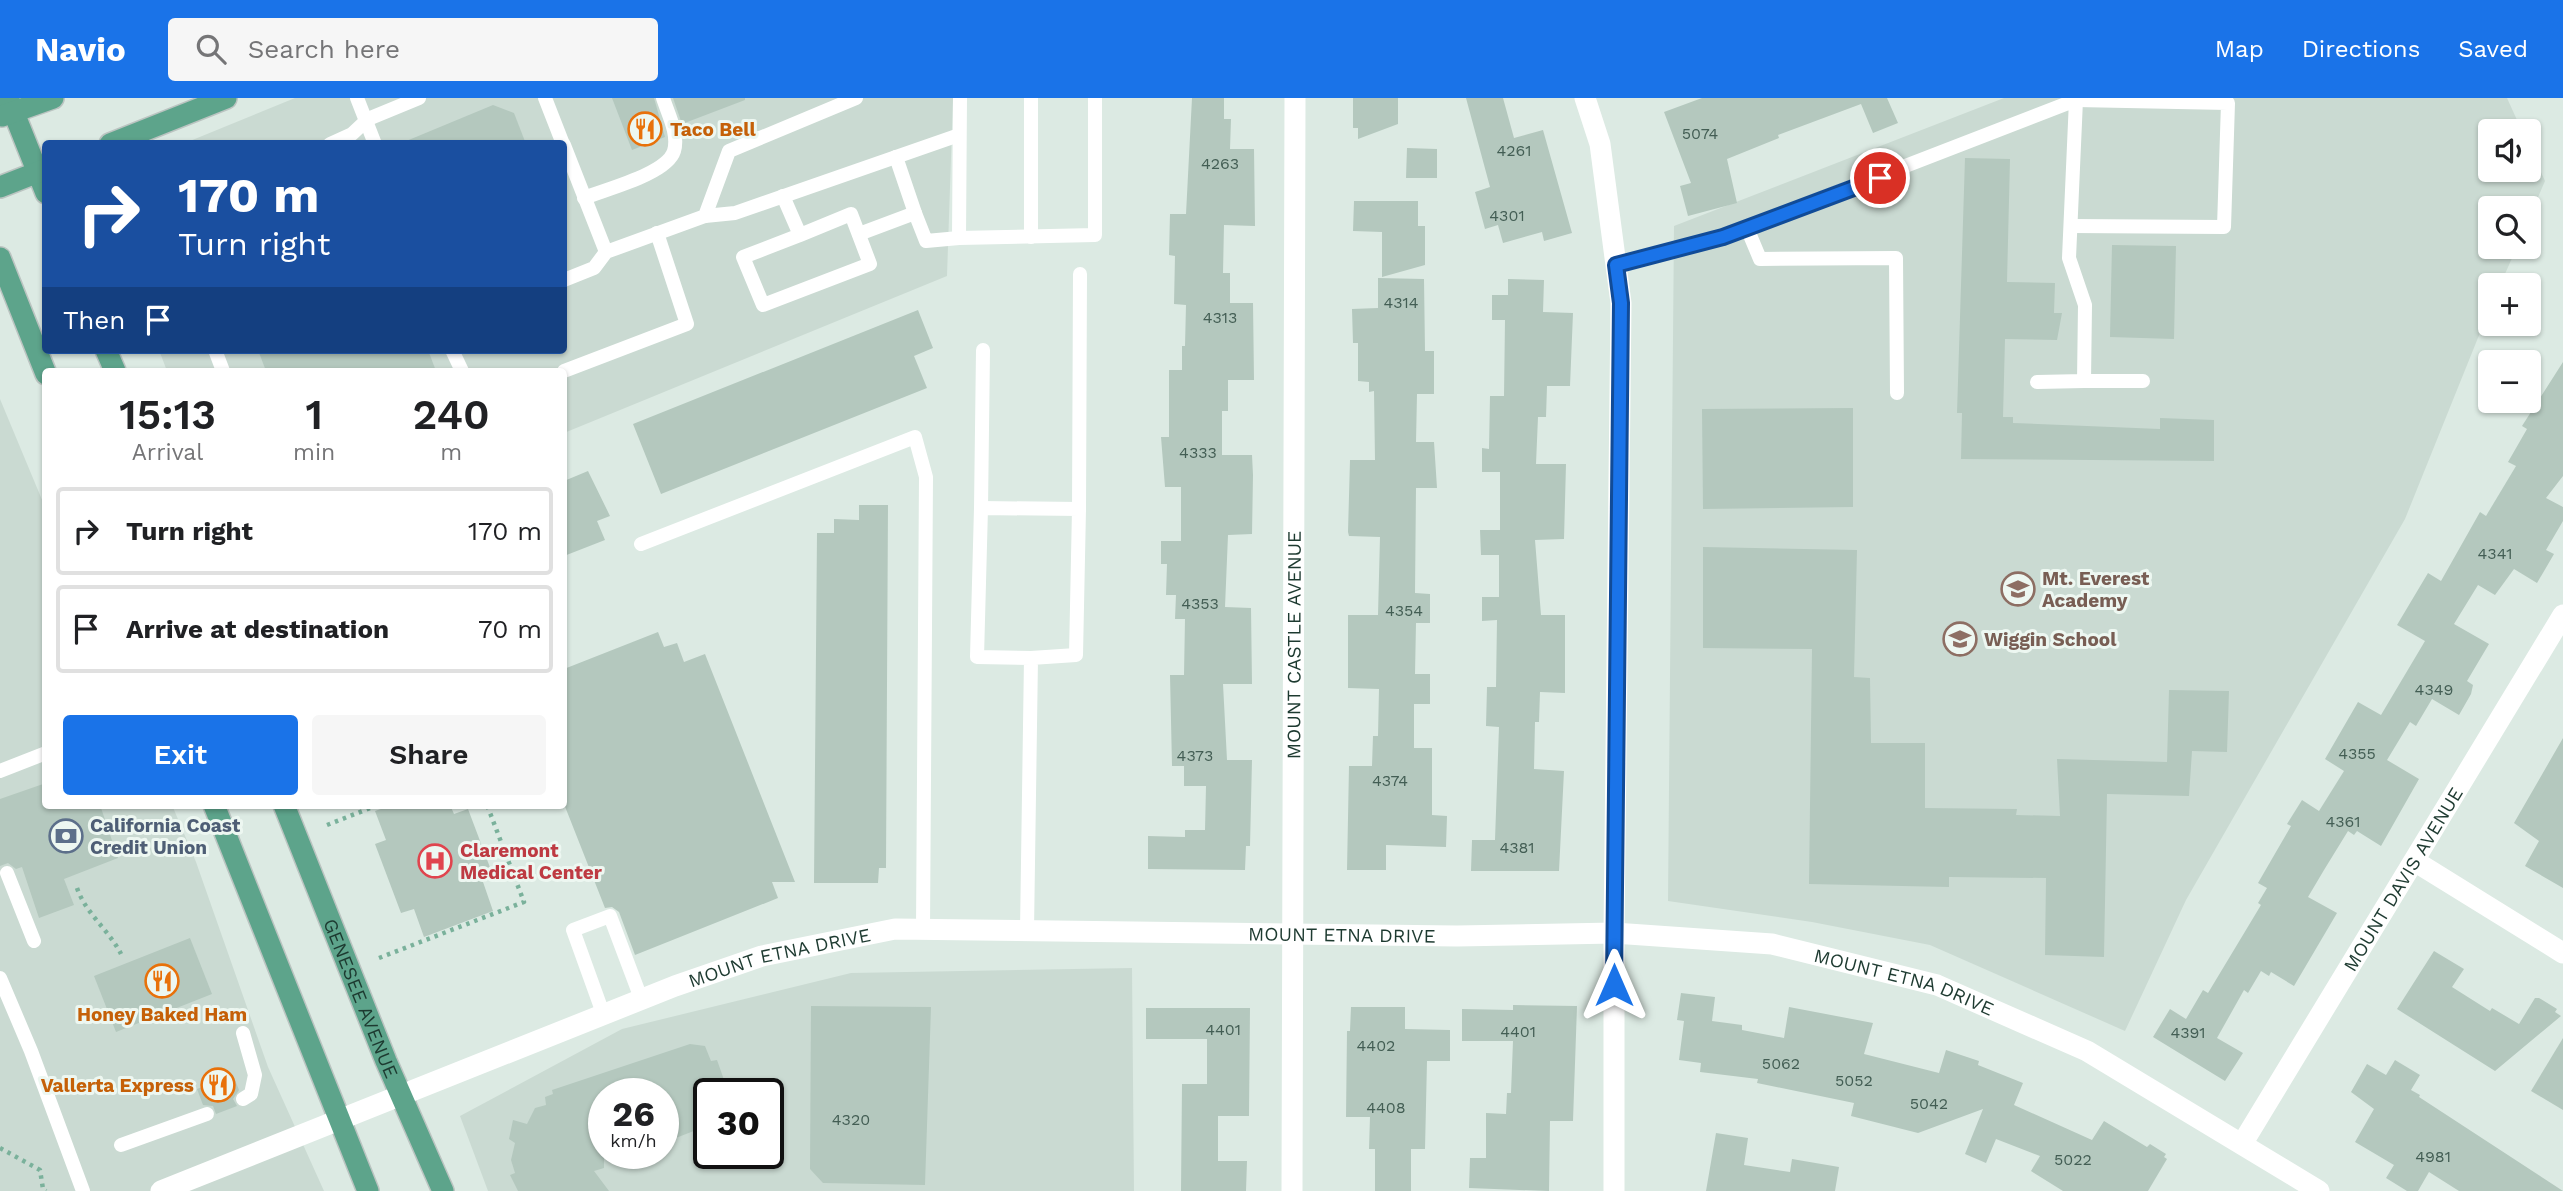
<!DOCTYPE html>
<html lang="en">
<head>
<meta charset="utf-8">
<style>
	body { margin:0; font-family:"Work Sans",sans-serif; background:#f6f6f6; color:#202124; height:100vh; display:flex; flex-direction:column; font-size:26px; white-space:nowrap }
	* { box-sizing:border-box; margin:0 }
	p { font-size:23px; color:#757577 }
	.icon { flex:none; width:38px; height:38px; fill:none; stroke:currentColor; stroke-width:2; stroke-linecap:round; stroke-linejoin:round }
	.map { position:relative; flex:1; overflow:hidden }
	.details { position:absolute; left:42px; top:270px; width:525px; height:441px; display:flex; flex-direction:column; background:#fff; border-radius:7px; box-shadow:0 2px 5px #0004 }
	.details>* { flex:none }
	.hud { position:absolute; left:42px; top:42px; width:525px; height:214px; border-radius:7px; box-shadow:0 2px 5px #0004; background:#1a4fa0; color:#fff; overflow:hidden }
	.buttons { position:absolute; left:2478px; top:21px; display:grid; gap:14px }
	.buttons a { display:grid; place-items:center; width:63px; height:63px; border-radius:7px; background:#fff; box-shadow:0 2px 5px #0004; font-size:35px }
	.speed { position:absolute; left:588px; top:980px; display:flex; gap:14px; font-size:35px; font-weight:700; text-align:center }
	.speed>* { display:grid; place-content:center; width:91px; height:91px; border-radius:50%; background:#fff; box-shadow:0 2px 5px #0004; line-height:1 }
	.speed small { font-size:18px; font-weight:400 }
	.speed .limit { border:4px solid #111; border-radius:10px; background:#fff; color:#111 }
	.pin { position:absolute; display:grid; place-items:center; width:60px; height:60px; color:#fff; margin:-30px; border:4px solid #fff; border-radius:50%; box-shadow:0 2px 7px #0007 }
	.me { position:absolute; width:77px; margin:-38px; rotate:0deg; stroke-linejoin:round; filter:drop-shadow(0 0 5px #0008) }
	.turn { display:flex; align-items:center; gap:24px; height:147px; padding:0 21px; font-size:32px }
	.turn .icon { width:91px; height:91px; stroke-width:2.5 }
	.turn b { display:block; font-size:49px; line-height:60px }
	.then { display:flex; align-items:center; height:66px; padding:0 21px; background:#0003; gap:14px; font-size:26px }
	.eta { display:flex; justify-content:space-evenly; align-items:center; height:119px; text-align:center }
	.eta b { font-size:42px; font-weight:600; line-height:49px }
	.primary-button { display:flex; gap:14px; margin-top:auto; padding:14px 21px }
	.primary-button a { flex:1; height:80px; border-radius:7px; background:#1a73e8; color:#fff; font-size:28px; font-weight:600; line-height:80px; text-align:center }
	.primary-button a+a { background:#f6f6f6; color:#202124 }
	ul { padding:0; list-style:none }
	li { display:flex; align-items:center; gap:21px; height:88px; margin:0 14px 10px; padding:0 7px; border:4px solid #e0e0e0; border-radius:7px }
	li div { flex:1 }
	li b { display:block; font-size:26px }
	li em { font-style:normal }
	header { display:flex; align-items:center; gap:42px; box-sizing:border-box; height:98px; padding:0 35px; background:#1a73e8; color:#fff }
	header strong { font-size:33px }
	nav { display:flex; gap:38px; margin-inline-start:auto; font-size:24px }
	.search { width:490px; height:63px; background:#f6f6f6; display:flex; align-items:center; gap:18px; box-sizing:border-box; padding:0 24px; border-radius:7px; color:#757577; font-size:26px }
	.map>svg:first-child { display:block }
	.built { fill:#cadad2; fill-rule:evenodd }
	.building { fill:#b4c8be }
	.lines { fill:none; stroke-linecap:round; stroke-linejoin:round }
	.primary-casing { stroke:#bbc4c1; stroke-width:24 }
	.path { stroke:#7ab19b; stroke-width:4.5; stroke-dasharray:3.5 5; stroke-linecap:butt }
	.service { stroke:#fff; stroke-width:14 }
	.minor { stroke:#fff; stroke-width:21 }
	.tertiary { stroke:#fff; stroke-width:21 }
	.primary { stroke:#5da48b; stroke-width:21 }
	.route-casing { stroke:#114b97; stroke-width:18 }
	.route { stroke:#1a73e8; stroke-width:12 }
	.labels { text-anchor:middle; dominant-baseline:central; stroke-width:6; stroke-linejoin:round; paint-order:stroke }
	.number-label { font-size:16px; fill:#435e54 }
	.food-label { font-size:19px; font-weight:bold; fill:#c56008; stroke:#edf7f1; text-anchor:start }
	.education-label { font-size:19px; font-weight:bold; fill:#785e54; stroke:#edf7f1; text-anchor:start }
	.street-label { font-size:19px; fill:#1d3a30; stroke:#edf7f1 }
	.service-label { font-size:19px; font-weight:bold; fill:#4e5e75; stroke:#edf7f1; text-anchor:start }
	.health-label { font-size:19px; font-weight:bold; fill:#be3a42; stroke:#edf7f1; text-anchor:start }
</style>
</head>
<body>
<header>
<strong>Navio</strong>
<div class="search"><svg class="icon" aria-label="search" viewBox="0 0 24 24"><circle cx="10" cy="10" r="6"/><path d="M15 15l6 6"/></svg>Search here</div>
<nav><a>Map</a><a>Directions</a><a>Saved</a></nav>
</header>
<div class="map">
<svg width="2563" height="1093" viewBox="0 0 2563 1093">
	<rect width="100%" height="100%" fill="#dceae3"/>
	<!-- built -->
	<g class="built">
		<polygon points="295,0 953,0 947,178 564,335 564,273 167,273 159,252 564,252 564,46 185,45"/>
		<polygon points="2004,0 2507,0 2522,33 2490,33 2490,72 2529,72 2529,48 2545,83 2529,120 2529,110 2490,110 2490,149 2517,149 2500,187 2490,187 2490,210 2405,421 2186,802 2125,933 1930,847 1812,824 1668,803 1674,128"/>
		<polygon points="0,301 45,409 46,707 172,707 196,764 268,969 324,1093 0,1093"/>
		<path d="M1132,870L1134,1093H488L460,1018L622,931L851,875ZM604,996H663V1055H604ZM709,996H768V1055H709Z"/>
	</g>
	<!-- building -->
	<g class="building">
		<polygon points="612,0 654,0 665,39 632,52"/>
		<polygon points="673,0 745,0 745,2 682,26"/>
		<polygon points="1192,0 1224,0 1224,21 1231,21 1230,51 1254,51 1255,128 1224,127 1223,175 1230,175 1230,205 1253,205 1254,282 1228,282 1228,313 1222,313 1222,357 1252,357 1253,377 1252,436 1228,437 1225,509 1251,510 1252,586 1223,586 1227,662 1252,662 1250,748 1246,748 1245,772 1148,771 1148,738 1185,739 1185,732 1205,732 1206,688 1184,688 1184,668 1172,668 1170,577 1184,577 1185,521 1175,521 1176,497 1166,497 1167,466 1161,466 1161,443 1181,443 1181,389 1165,389 1161,339 1169,339 1169,272 1182,272 1182,248 1185,248 1186,207 1174,206 1175,158 1169,157 1170,116 1186,116"/>
		<polygon points="1353,0 1398,0 1398,26 1358,41 1358,30 1353,30"/>
		<polygon points="1466,0 1503,0 1514,40 1543,32 1572,135 1544,143 1542,134 1503,145 1498,127 1485,131 1475,94 1490,89"/>
		<polygon points="1702,0 1887,0 1898,25 1873,35 1861,6 1778,37 1779,40 1727,61 1737,105 1688,118 1680,88 1691,85 1664,14"/>
		<polygon points="493,7 514,15 526,46 399,46"/>
		<polygon points="1407,50 1437,51 1437,80 1406,80"/>
		<polygon points="1965,60 2010,61 2007,184 2055,185 2054,215 2062,215 2057,242 2005,241 2003,319 2013,319 2013,325 2160,331 2160,320 2214,322 2214,363 1961,361 1962,315 1957,315"/>
		<polygon points="1354,103 1418,103 1418,128 1425,128 1425,167 1382,179 1382,134 1353,133"/>
		<polygon points="2112,147 2176,148 2174,241 2110,239"/>
		<polygon points="1378,180 1424,181 1425,253 1434,253 1434,296 1417,296 1416,344 1434,344 1437,390 1416,390 1415,495 1430,496 1430,525 1416,525 1415,576 1430,576 1430,606 1414,606 1414,650 1432,650 1432,717 1447,718 1446,749 1386,747 1386,772 1347,772 1349,668 1372,668 1373,638 1378,638 1379,591 1348,590 1348,517 1378,517 1380,439 1349,438 1348,434 1350,362 1375,362 1374,293 1369,294 1369,284 1358,283 1358,245 1353,245 1352,211 1378,210"/>
		<polygon points="1508,181 1544,182 1543,214 1573,215 1570,288 1547,288 1546,319 1538,319 1536,366 1566,366 1564,441 1535,442 1541,517 1565,517 1565,595 1540,594 1539,624 1535,624 1534,671 1564,673 1559,773 1471,773 1472,742 1495,742 1499,629 1486,628 1487,589 1496,589 1497,522 1482,523 1482,499 1499,499 1499,457 1481,457 1480,432 1500,432 1500,374 1482,374 1482,350 1489,351 1490,298 1504,298 1505,222 1492,222 1492,197 1508,197"/>
		<polygon points="918,212 933,250 914,258 927,290 661,396 633,326"/>
		<polygon points="258,252 428,252 436,273 266,273"/>
		<polygon points="2563,264 2563,378 2546,400 2563,409 2563,423 2546,452 2554,456 2537,485 2514,471 2495,497 2478,487 2454,526 2489,546 2467,583 2473,587 2471,596 2459,617 2432,601 2416,628 2410,624 2387,662 2419,681 2381,748 2357,733 2354,737 2348,733 2324,772 2308,799 2337,815 2294,888 2271,874 2269,878 2261,873 2248,895 2244,892 2217,940 2243,955 2225,983 2153,939 2170,911 2186,921 2203,892 2208,895 2261,807 2258,805 2267,790 2258,785 2291,728 2287,726 2302,702 2319,713 2344,673 2325,661 2358,604 2381,617 2425,543 2397,527 2428,475 2441,483 2480,414 2486,418 2516,368 2508,364 2527,331 2522,328"/>
		<polygon points="1853,310 1853,409 1703,411 1702,311"/>
		<polygon points="588,373 610,418 597,423 605,442 564,458 564,383"/>
		<polygon points="859,407 888,407 886,770 879,770 878,785 814,785 817,435 834,435 834,421 859,422"/>
		<polygon points="1703,449 1857,452 1854,579 1870,580 1871,645 1925,645 1925,710 2017,711 2016,717 2060,718 2057,661 2167,664 2169,592 2229,593 2227,654 2192,653 2189,698 2107,696 2104,859 2045,857 2046,780 1949,779 1949,789 1809,786 1812,551 1703,550"/>
		<polygon points="658,534 664,549 677,545 684,564 705,556 795,784 772,784 778,800 635,857 619,814 612,809 605,810 564,706 564,571"/>
		<polygon points="2563,640 2563,790 2525,768 2539,743 2514,725"/>
		<polygon points="46,685 46,707 100,707 118,760 64,781 74,807 39,820 22,769 16,771 8,765 0,768 0,701"/>
		<polygon points="392,707 450,707 454,716 468,711 494,780 483,784 493,813 424,839 414,811 401,815 375,746 386,742 375,713"/>
		<polygon points="190,840 212,896 116,934 94,878"/>
		<polygon points="2434,853 2464,871 2452,889 2490,913 2492,910 2519,926 2535,900 2539,900 2557,911 2555,914 2561,918 2495,973 2397,911"/>
		<polygon points="1681,895 1715,899 1712,923 1742,927 1742,932 1784,940 1789,909 1873,925 1864,956 1939,975 1946,952 1979,963 1978,967 2023,985 2014,1007 2092,1042 2104,1023 2147,1049 2150,1046 2166,1056 2164,1059 2167,1061 2148,1093 2063,1093 2031,1073 2040,1058 1996,1041 1986,1065 1965,1056 1983,1011 1918,1035 1851,1018 1854,1005 1757,985 1758,981 1700,974 1701,965 1679,962 1684,923 1677,922"/>
		<polygon points="1513,907 1577,908 1573,1023 1550,1023 1549,1093 1469,1090 1470,1060 1486,1060 1486,1015 1506,1016 1507,995 1511,995 1513,943 1462,943 1462,911 1513,912"/>
		<polygon points="811,908 931,909 925,1087 823,1085 810,1071"/>
		<polygon points="1351,909 1405,909 1405,931 1450,932 1450,963 1427,963 1425,1051 1411,1051 1411,1093 1375,1093 1375,1051 1369,1051 1370,1019 1346,1019 1347,933 1350,933"/>
		<polygon points="1146,910 1250,910 1249,1018 1218,1018 1218,1063 1247,1063 1246,1093 1181,1093 1182,986 1207,986 1207,941 1146,941"/>
		<polygon points="2563,940 2563,1012 2531,993"/>
		<polygon points="690,946 705,948 711,963 717,962 729,996 709,996 709,1027 663,1045 663,996 604,996 604,1070 594,1073 609,1093 518,1093 510,1077 515,1075 511,1062 515,1045 509,1041 513,1022 527,1026 535,1010 546,1007 545,999 553,996 552,992"/>
		<polygon points="2395,962 2420,977 2411,992 2420,997 2419,999 2563,1093 2459,1093 2429,1074 2418,1093 2407,1093 2386,1080 2394,1067 2355,1044 2374,1011 2351,994 2367,966 2386,977"/>
		<polygon points="233,977 239,992 233,1001 237,1008 216,1016 213,1008 203,1007 197,991"/>
		<polygon points="1716,1035 1748,1040 1744,1067 1790,1074 1792,1061 1839,1069 1835,1093 1706,1093"/>
	</g>
	<g class="lines">
		<defs>
			<g id="primary">
				<polyline points="8,0 46,95"/>
				<polyline points="2,18 53,0"/>
				<polyline points="110,46 226,0"/>
				<polyline points="0,89 46,71"/>
				<polyline points="0,160 46,276"/>
				<polyline points="106,252 115,273"/>
				<polyline points="214,707 368,1093"/>
				<path id="s4" d="M284,707L386,963L443,1093"/>
			</g>
		</defs>
		<!-- primary casing -->
		<use href="#primary" class="primary-casing"/>
		<!-- path -->
		<g class="path">
			<polyline points="327,727 378,707"/>
			<path d="M77,790C86,816 109,832 121,856"/>
			<polyline points="379,860 524,804 487,707"/>
			<polyline points="0,1050 40,1072 43,1091 46,1093"/>
		</g>
		<!-- service -->
		<g class="service">
			<polyline points="357,0 375,46"/>
			<polyline points="545,0 563,46"/>
			<polyline points="960,0 959,140 1095,137 1095,0"/>
			<polyline points="1031,0 1031,139"/>
			<polyline points="330,46 352,36 368,21 419,0"/>
			<polyline points="564,47 606,154"/>
			<polyline points="896,59 915,115"/>
			<polyline points="783,98 800,137 743,159 763,207 870,166 851,116 800,137"/>
			<path d="M584,100C606,91 667,76 674,53C679,36 668,16 663,0"/>
			<polyline points="705,118 735,115 959,37"/>
			<polyline points="2071,128 2224,129 2228,5 2076,2"/>
			<polyline points="1747,130 1760,161 1896,160 1897,295"/>
			<polyline points="859,136 915,115 926,143 959,140"/>
			<polyline points="1616,167 1722,139 2076,2 2069,160 2085,207 2084,283 2037,284"/>
			<polyline points="564,182 594,170 606,154 705,118 729,53 856,0"/>
			<polyline points="215,252 223,273"/>
			<polyline points="452,252 462,273"/>
			<polyline points="564,273 687,226 657,135"/>
			<polyline points="2084,283 2143,283"/>
			<polyline points="981,410 983,252"/>
			<polyline points="1079,411 1080,176"/>
			<polyline points="641,446 915,339 926,379 923,831"/>
			<polyline points="0,673 46,655"/>
			<polyline points="7,775 34,843"/>
			<polyline points="1027,833 1031,560 977,559 981,410 1079,411 1076,557 1031,560"/>
			<polyline points="0,880 31,953 83,1093"/>
			<polyline points="604,918 573,832 610,818 642,903"/>
			<polyline points="243,1001 251,996 255,977 243,935"/>
			<polyline points="121,1047 207,1016"/>
		</g>
		<!-- minor -->
		<g class="minor">
			<polyline points="2416,764 2563,855"/>
			<polyline points="1614,835 1614,1093"/>
			<path id="s1" d="M2242,1046L2563,517"/>
			<path id="s2" d="M1292,1093L1295,0"/>
		</g>
		<!-- tertiary -->
		<g class="tertiary">
			<polyline points="1585,0 1600,46 1621,205 1614,835"/>
			<path id="s3" d="M161,1093L675,888L762,858L895,831L1457,838L1614,835L1772,846L1937,887L2087,953L2319,1093"/>
		</g>
		<!-- primary -->
		<use href="#primary" class="primary"/>
	</g>
	<g class="lines">
		<defs>
			<polyline id="route" points="1614,887 1621,205 1616,167 1723,139 1880,80"/>
		</defs>
		<!-- route casing -->
		<use href="#route" class="route-casing"/>
		<!-- route -->
		<use href="#route" class="route"/>
	</g>
	<!-- icons -->
	<defs>
		<symbol id="restaurant-ring" viewBox="-11 -11 22 22"><circle r="9.5" fill="#edf7f1" stroke="#e8710a" stroke-width="1.5"/><path d="M-5-6h1v4h1v-4h1v4h1v-4h1v5L-1.5 .5V6h-2V.5L-5-1ZM5-6V6H3V1.5H1.5Q1.5-4 5-6Z" fill="#e8710a"/></symbol>
		<symbol id="school-ring" viewBox="-11 -11 22 22"><circle r="9.5" fill="#edf7f1" stroke="#8d6e63" stroke-width="1.5"/><path d="M0-5L7-2L0 1L-7-2ZM-4 1L0 2.5L4 1V4Q0 6-4 4Z" fill="#8d6e63"/></symbol>
		<symbol id="bank-ring" viewBox="-11 -11 22 22"><circle r="9.5" fill="#edf7f1" stroke="#5c6f8a" stroke-width="1.5"/><path d="M-6-4H6V4H-6ZM0-2.3a2.3 2.3 0 1 0 0 4.6a2.3 2.3 0 1 0 0-4.6Z" fill="#5c6f8a"/></symbol>
		<symbol id="hospital-ring" viewBox="-11 -11 22 22"><circle r="9.5" fill="#edf7f1" stroke="#e0444e" stroke-width="1.5"/><path d="M-5-5h3v3.5h4V-5h3V5h-3V1.5h-4V5h-3Z" fill="#e0444e"/></symbol>
	</defs>
	<g fill-rule="evenodd">
		<use href="#restaurant-ring" x="626" y="12" width="38" height="38"/>
		<use href="#school-ring" x="1999" y="472" width="38" height="38"/>
		<use href="#school-ring" x="1941" y="522" width="38" height="38"/>
		<use href="#bank-ring" x="47" y="719" width="38" height="38"/>
		<use href="#hospital-ring" x="416" y="744" width="38" height="38"/>
		<use href="#restaurant-ring" x="143" y="864" width="38" height="38"/>
		<use href="#restaurant-ring" x="199" y="968" width="38" height="38"/>
	</g>
	<g class="labels">
		<!-- number labels -->
		<g class="number-label">
			<text x="1700" y="35">5074</text>
			<text x="1514" y="52">4261</text>
			<text x="1220" y="65">4263</text>
			<text x="1507" y="117">4301</text>
			<text x="1401" y="204">4314</text>
			<text x="1220" y="219">4313</text>
			<text x="1198" y="354">4333</text>
			<text x="2495" y="455">4341</text>
			<text x="1200" y="505">4353</text>
			<text x="1404" y="512">4354</text>
			<text x="2434" y="591">4349</text>
			<text x="2357" y="655">4355</text>
			<text x="1195" y="657">4373</text>
			<text x="1390" y="682">4374</text>
			<text x="2343" y="723">4361</text>
			<text x="1517" y="749">4381</text>
			<text x="1223" y="931">4401</text>
			<text x="1518" y="933">4401</text>
			<text x="2188" y="934">4391</text>
			<text x="1376" y="947">4402</text>
			<text x="1781" y="965">5062</text>
			<text x="1854" y="982">5052</text>
			<text x="1929" y="1005">5042</text>
			<text x="1386" y="1009">4408</text>
			<text x="851" y="1021">4320</text>
			<text x="2433" y="1058">4981</text>
			<text x="2073" y="1061">5022</text>
		</g>
		<!-- food labels -->
		<g class="food-label">
			<text x="670" y="31">Taco Bell</text>
			<text x="162" y="916" text-anchor="middle">Honey Baked Ham</text>
			<text x="194" y="987" text-anchor="end">Vallerta Express</text>
		</g>
		<!-- education labels -->
		<g class="education-label">
			<text x="2042" y="480">Mt. Everest<tspan x="2042" dy="22">Academy</tspan></text>
			<text x="1984" y="541">Wiggin School</text>
		</g>
		<!-- street labels -->
		<g class="street-label">
			<text stroke="none"><textPath href="#s2" startOffset="546">MOUNT CASTLE AVENUE</textPath></text>
			<text stroke="none"><textPath href="#s1" startOffset="310">MOUNT DAVIS AVENUE</textPath></text>
			<text stroke="none"><textPath href="#s3" startOffset="1228">MOUNT ETNA DRIVE</textPath></text>
			<text stroke="none"><textPath href="#s3" startOffset="662">MOUNT ETNA DRIVE</textPath></text>
			<text stroke="none"><textPath href="#s3" startOffset="1796">MOUNT ETNA DRIVE</textPath></text>
			<text stroke="none"><textPath href="#s4" startOffset="208">GENESEE AVENUE</textPath></text>
		</g>
		<!-- service labels -->
		<g class="service-label">
			<text x="90" y="727">California Coast<tspan x="90" dy="22">Credit Union</tspan></text>
		</g>
		<!-- health labels -->
		<g class="health-label">
			<text x="460" y="752">Claremont<tspan x="460" dy="22">Medical Center</tspan></text>
		</g>
	</g>
</svg>
<div class="buttons">
<a><svg class="icon" aria-label="sound" viewBox="0 0 24 24"><path d="M4 9h4l5-4v14l-5-4H4zM17 9q2 3 0 6"/></svg></a>
<a><svg class="icon" aria-label="search" viewBox="0 0 24 24"><circle cx="10" cy="10" r="6"/><path d="M15 15l6 6"/></svg></a>
<a>+</a>
<a>−</a>
</div>
<div class="speed"><div>26<small>km/h</small></div><div class="limit">30</div></div>
<div class="pin" style="left:1880px;top:80px;background:#d93025"><svg class="icon" aria-label="arrive" viewBox="0 0 24 24"><path d="M6 21V4h12l-3 4 3 4H6"/></svg></div>
<svg class="me" style="left:1614px;top:887px" viewBox="-20 -20 40 40"><path d="M0-17L14 15 0 8-14 15z" fill="#1a73e8" stroke="#fff" stroke-width="4"/></svg>
<div class="hud">
<div class="turn"><svg class="icon" aria-label="right" viewBox="0 0 24 24"><path d="M7 20v-9h11M14 6l5 5-5 5"/></svg><div><b>170 m</b>Turn right</div></div>
<div class="then">Then<svg class="icon" aria-label="arrive" viewBox="0 0 24 24"><path d="M6 21V4h12l-3 4 3 4H6"/></svg></div>
</div>
<section class="details">
<div class="eta">
<div><b>15:13</b><p>Arrival</p></div>
<div><b>1</b><p>min</p></div>
<div><b>240</b><p>m</p></div>
</div>
<ul>
<li><svg class="icon" aria-label="right" viewBox="0 0 24 24"><path d="M7 20v-9h11M14 6l5 5-5 5"/></svg><div><b>Turn right</b></div><em>170 m</em></li>
<li><svg class="icon" aria-label="arrive" viewBox="0 0 24 24"><path d="M6 21V4h12l-3 4 3 4H6"/></svg><div><b>Arrive at destination</b></div><em>70 m</em></li>
</ul>
<div class="primary-button"><a>Exit</a><a>Share</a></div>
</section>
</div>
</body>
</html>
